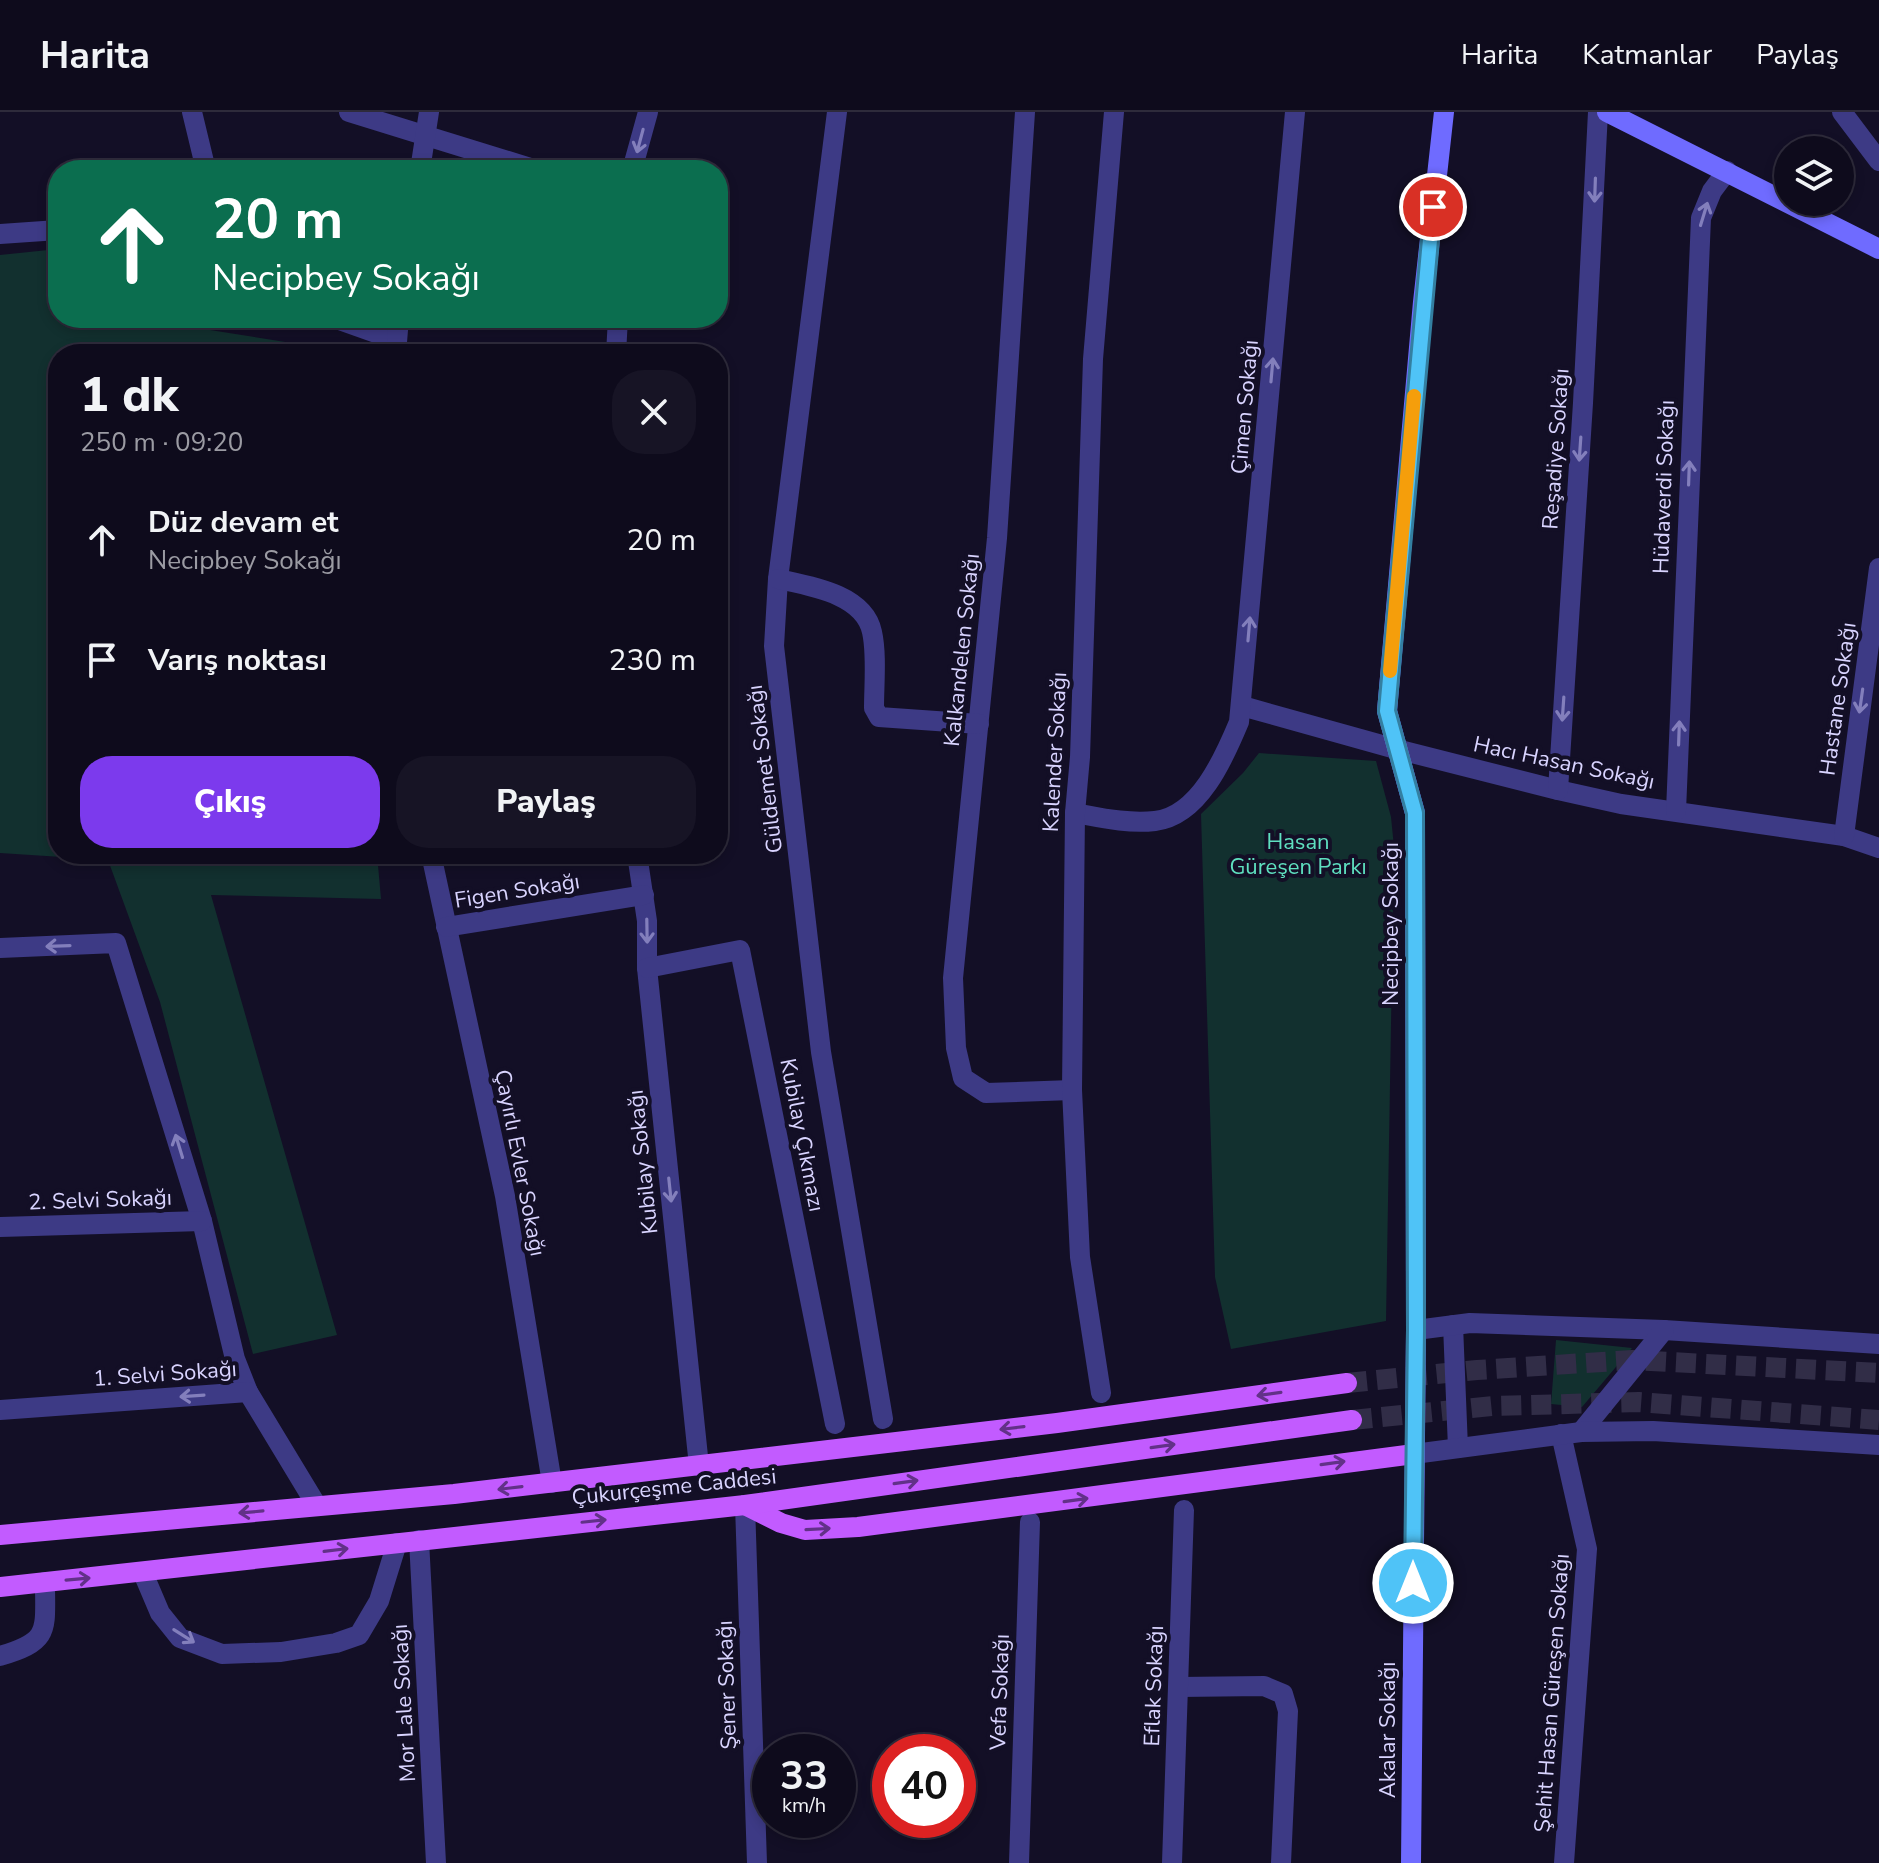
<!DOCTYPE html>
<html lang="tr">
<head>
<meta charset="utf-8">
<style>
	body { margin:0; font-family:"Nunito Sans",sans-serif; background:#171425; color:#f1f3f6; height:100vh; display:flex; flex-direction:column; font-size:30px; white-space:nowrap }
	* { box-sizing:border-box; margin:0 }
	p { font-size:26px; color:#9b9ba3 }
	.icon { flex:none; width:44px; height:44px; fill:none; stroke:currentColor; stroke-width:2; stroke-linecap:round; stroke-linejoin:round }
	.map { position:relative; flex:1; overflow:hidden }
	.side { position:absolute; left:48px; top:232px; width:680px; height:520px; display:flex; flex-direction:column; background:#0e0b1c; border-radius:32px; box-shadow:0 4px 12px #0003,0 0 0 2px #2e2b3b }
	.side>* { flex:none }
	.hud { position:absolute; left:48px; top:48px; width:680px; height:168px; border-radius:32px; box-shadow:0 4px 12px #0003,0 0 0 2px #2e2b3b; background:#0b6e4f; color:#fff; overflow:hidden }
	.fabs { position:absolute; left:1774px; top:24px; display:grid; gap:16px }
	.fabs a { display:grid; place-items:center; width:80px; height:80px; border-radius:50%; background:#0e0b1c; box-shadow:0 4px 12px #0003,0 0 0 2px #2e2b3b; font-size:40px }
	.speed { position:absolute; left:752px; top:1622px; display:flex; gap:16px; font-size:40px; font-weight:700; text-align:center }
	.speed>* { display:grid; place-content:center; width:104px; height:104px; border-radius:50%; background:#0e0b1c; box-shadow:0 4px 12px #0003,0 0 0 2px #2e2b3b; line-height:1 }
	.speed small { font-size:20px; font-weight:400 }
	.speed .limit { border:12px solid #d22; background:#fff; color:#111 }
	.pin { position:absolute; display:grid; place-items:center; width:68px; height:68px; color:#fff; margin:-34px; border:4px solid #fff; border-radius:50%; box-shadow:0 2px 8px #0007 }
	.me { position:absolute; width:88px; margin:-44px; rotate:0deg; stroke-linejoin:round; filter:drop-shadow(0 0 6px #0008) }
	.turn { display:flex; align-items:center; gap:28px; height:168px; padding:0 32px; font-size:36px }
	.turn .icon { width:104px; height:104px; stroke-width:2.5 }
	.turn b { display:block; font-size:56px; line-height:68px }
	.round { display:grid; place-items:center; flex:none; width:84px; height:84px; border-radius:32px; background:#171425 }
	.headline { display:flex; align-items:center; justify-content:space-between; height:136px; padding:0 32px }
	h1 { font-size:48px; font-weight:800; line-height:60px }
	.primary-button { display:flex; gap:16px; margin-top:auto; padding:16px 32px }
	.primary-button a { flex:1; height:92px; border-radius:32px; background:#7c3aed; color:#fff; font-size:32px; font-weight:800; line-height:92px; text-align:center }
	.primary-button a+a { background:#171425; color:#f1f3f6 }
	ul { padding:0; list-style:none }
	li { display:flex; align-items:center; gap:24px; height:120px; padding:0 32px }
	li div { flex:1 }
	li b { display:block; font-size:30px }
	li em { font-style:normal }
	header { display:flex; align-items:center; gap:48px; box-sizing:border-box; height:112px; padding:0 40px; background:#0e0b1c; border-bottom:2px solid #2e2b3b }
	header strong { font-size:38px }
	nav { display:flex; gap:44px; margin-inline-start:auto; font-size:28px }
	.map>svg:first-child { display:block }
	.green { fill:#12302f }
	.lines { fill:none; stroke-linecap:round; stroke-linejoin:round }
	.primary-tunnel { stroke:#312d47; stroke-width:20; stroke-dasharray:20 10; stroke-linecap:butt }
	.lane { stroke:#3d3a85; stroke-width:20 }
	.street { stroke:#3d3a85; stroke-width:20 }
	.secondary { stroke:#6f6bff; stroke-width:20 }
	.primary { stroke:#c25bff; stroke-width:20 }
	.oneway { stroke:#837fbc }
	.oneway2 { stroke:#623188 }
	.route-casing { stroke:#337fa1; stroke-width:20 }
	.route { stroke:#4fc3f7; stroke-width:14 }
	.slow { stroke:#f59e0b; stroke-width:14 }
	.labels { text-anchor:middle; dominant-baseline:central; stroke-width:8; stroke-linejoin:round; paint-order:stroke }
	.street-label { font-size:22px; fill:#d9d4ff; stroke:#130f26 }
	.park-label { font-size:22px; fill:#5fe0c0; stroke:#130f26 }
</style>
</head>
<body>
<header>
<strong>Harita</strong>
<nav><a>Harita</a><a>Katmanlar</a><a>Paylaş</a></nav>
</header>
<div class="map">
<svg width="1879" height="1751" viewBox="0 0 1879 1751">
	<rect width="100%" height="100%" fill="#130f26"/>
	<!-- green -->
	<g class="green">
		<polygon points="58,137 58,206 200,206 210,218 329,237 330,242 58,242 58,742 377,742 381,787 211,783 337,1223 253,1242 160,890 108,748 0,741 0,143"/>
		<polygon points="1259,641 1376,649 1391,705 1394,735 1386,1209 1231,1237 1215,1165 1201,702 1243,661"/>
		<polygon points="1556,1228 1632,1236 1582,1295 1551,1292"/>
	</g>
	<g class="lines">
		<!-- primary-tunnel -->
		<g class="primary-tunnel">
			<polyline points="1347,1271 1477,1258 1632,1248 1879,1261"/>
			<polyline points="1352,1308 1493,1294 1639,1290 1879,1308"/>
		</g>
		<!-- lane -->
		<g class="lane">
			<polyline points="143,1461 160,1501 180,1526 222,1542 281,1540 336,1531 359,1523 379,1489 397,1431"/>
			<path d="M0,1544C51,1529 45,1519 45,1470"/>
		</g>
		<!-- street -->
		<g class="street">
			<polyline points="192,0 206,58"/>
			<polyline points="349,0 537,58"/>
			<polyline points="837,0 778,467 774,534 821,940 883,1307"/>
			<polyline points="1025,0 997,426 953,866 956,936 963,966 986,981 1072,978"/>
			<polyline points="1842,0 1879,49"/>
			<polyline points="420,58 429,0"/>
			<polyline points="632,58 648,0"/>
			<polyline points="0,122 58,118"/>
			<polyline points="334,206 396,228"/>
			<polyline points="396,242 399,206"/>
			<polyline points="616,242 618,206"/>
			<path d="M778,467C810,474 864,482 872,520C877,542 874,573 874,596L879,605L979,612"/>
			<polyline points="1242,594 1396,637 1558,678 1621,692 1844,724 1879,736"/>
			<polyline points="1558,678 1583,291 1598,0"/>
			<polyline points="1676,699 1701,106 1712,79 1727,59"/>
			<path d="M1075,701C1102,706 1128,712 1155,709C1199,704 1224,646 1239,610L1295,0"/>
			<polyline points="1844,724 1879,456"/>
			<polyline points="431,742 505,1084 552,1371"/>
			<polyline points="637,742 647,809 647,856 699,1354"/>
			<polyline points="446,815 644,783"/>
			<polyline points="0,836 116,831 202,1109 235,1247 248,1280"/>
			<polyline points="647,856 740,838 835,1312"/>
			<polyline points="0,1115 202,1109"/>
			<polyline points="1453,1213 1458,1336"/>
			<polyline points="1416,1218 1470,1211 1664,1218 1879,1232"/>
			<polyline points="1101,1281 1080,1145 1072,978 1075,701 1080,645 1093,247 1114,0"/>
			<polyline points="0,1298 248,1280 317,1394"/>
			<polyline points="1581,1320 1664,1218"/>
			<polyline points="1561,1322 1587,1437 1564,1751"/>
			<polyline points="1414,1342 1581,1320 1653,1319 1879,1333"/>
			<polyline points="745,1393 757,1751"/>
			<polyline points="419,1428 436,1751"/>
			<polyline points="1179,1575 1264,1574 1283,1582 1288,1599 1281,1751"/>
			<polyline points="1019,1751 1030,1410"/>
			<polyline points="1172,1751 1184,1398"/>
		</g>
		<!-- secondary -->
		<g class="secondary">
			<polyline points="1607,0 1879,137"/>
			<polyline points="1411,1751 1416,1218 1415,701 1387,599 1423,190 1444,0"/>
		</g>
		<!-- primary -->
		<g class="primary">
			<polyline points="745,1393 781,1411 805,1418 858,1415 1414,1342"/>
			<polyline points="0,1423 454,1382 1057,1311 1347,1271"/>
			<polyline points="0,1475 745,1393 1352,1308"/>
		</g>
	</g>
	<!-- one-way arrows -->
	<defs><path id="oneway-shaft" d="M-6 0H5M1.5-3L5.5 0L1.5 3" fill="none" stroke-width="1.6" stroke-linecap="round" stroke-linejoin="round" transform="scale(2)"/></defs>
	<g class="oneway">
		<use href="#oneway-shaft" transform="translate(640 29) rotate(105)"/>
		<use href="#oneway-shaft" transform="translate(1595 78) rotate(92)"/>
		<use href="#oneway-shaft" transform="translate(1704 102) rotate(-73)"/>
		<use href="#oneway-shaft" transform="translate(1272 258) rotate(-85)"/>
		<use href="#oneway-shaft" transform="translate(1580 337) rotate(94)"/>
		<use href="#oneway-shaft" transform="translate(1689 361) rotate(-88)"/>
		<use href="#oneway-shaft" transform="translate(1249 517) rotate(-85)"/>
		<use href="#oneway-shaft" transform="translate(1861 589) rotate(98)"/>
		<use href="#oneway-shaft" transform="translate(1563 597) rotate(94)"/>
		<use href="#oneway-shaft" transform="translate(1679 621) rotate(-88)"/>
		<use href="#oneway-shaft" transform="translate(647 819) rotate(89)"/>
		<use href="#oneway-shaft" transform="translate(58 834) rotate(178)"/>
		<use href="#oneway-shaft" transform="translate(179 1034) rotate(-107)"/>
		<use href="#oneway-shaft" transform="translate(670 1078) rotate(84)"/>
		<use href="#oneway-shaft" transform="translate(192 1284) rotate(176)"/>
		<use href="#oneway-shaft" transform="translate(184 1524) rotate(32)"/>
	</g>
	<g class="oneway2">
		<use href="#oneway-shaft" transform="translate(1269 1282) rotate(172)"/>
		<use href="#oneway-shaft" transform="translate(1012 1316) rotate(173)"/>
		<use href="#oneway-shaft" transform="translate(1163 1334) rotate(-8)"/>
		<use href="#oneway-shaft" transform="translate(1333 1351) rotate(-8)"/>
		<use href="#oneway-shaft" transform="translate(906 1370) rotate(-8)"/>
		<use href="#oneway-shaft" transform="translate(510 1376) rotate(173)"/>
		<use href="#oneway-shaft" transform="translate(1076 1388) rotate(-8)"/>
		<use href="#oneway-shaft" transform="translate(251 1400) rotate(175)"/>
		<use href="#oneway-shaft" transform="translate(594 1409) rotate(-6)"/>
		<use href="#oneway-shaft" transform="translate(818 1417) rotate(-3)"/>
		<use href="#oneway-shaft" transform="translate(336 1438) rotate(-7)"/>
		<use href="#oneway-shaft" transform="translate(78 1467) rotate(-5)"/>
	</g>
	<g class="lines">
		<defs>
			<polyline id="route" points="1413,1471 1416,1218 1415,701 1387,599 1433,95"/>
		</defs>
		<!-- route casing -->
		<use href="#route" class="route-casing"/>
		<!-- route -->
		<use href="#route" class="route"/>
		<!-- slow -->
		<polyline class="slow" points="1390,559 1414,284"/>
	</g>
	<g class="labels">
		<!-- street labels -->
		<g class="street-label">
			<text transform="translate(1245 295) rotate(-85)">Çimen Sokağı</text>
			<text transform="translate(1556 337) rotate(-86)">Reşadiye Sokağı</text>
			<text transform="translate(1664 375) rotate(-88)">Hüdaverdi Sokağı</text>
			<text transform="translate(962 538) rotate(-84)">Kalkandelen Sokağı</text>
			<text transform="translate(1838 587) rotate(-82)">Hastane Sokağı</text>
			<text transform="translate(1055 640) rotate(-87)">Kalender Sokağı</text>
			<text transform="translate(1564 651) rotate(12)">Hacı Hasan Sokağı</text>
			<text transform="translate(765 657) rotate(-97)">Güldemet Sokağı</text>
			<text transform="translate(517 779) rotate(-9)">Figen Sokağı</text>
			<text transform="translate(1391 812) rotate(-90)">Necipbey Sokağı</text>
			<text transform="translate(802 1023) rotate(79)">Kubilay Çıkmazı</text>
			<text transform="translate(643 1050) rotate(-96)">Kubilay Sokağı</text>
			<text transform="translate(520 1051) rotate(79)">Çayırlı Evler Sokağı</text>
			<text transform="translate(100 1088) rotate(-2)">2. Selvi Sokağı</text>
			<text transform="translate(165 1262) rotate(-4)">1. Selvi Sokağı</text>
			<text transform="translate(674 1375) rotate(-6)">Çukurçeşme Caddesi</text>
			<text transform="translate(727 1573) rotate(-92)">Şener Sokağı</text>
			<text transform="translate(1154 1574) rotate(-88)">Eflak Sokağı</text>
			<text transform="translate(1000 1580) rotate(-88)">Vefa Sokağı</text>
			<text transform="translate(1552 1581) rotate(-86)">Şehit Hasan Güreşen Sokağı</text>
			<text transform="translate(404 1591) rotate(-93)">Mor Lale Sokağı</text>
			<text transform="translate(1388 1618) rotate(-90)">Akalar Sokağı</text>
		</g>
		<!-- park labels -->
		<g class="park-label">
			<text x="1298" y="730">Hasan<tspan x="1298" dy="25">Güreşen Parkı</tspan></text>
		</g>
	</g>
</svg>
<div class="fabs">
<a><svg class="icon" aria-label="layers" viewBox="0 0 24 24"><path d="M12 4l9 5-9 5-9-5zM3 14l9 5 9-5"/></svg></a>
</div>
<div class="speed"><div>33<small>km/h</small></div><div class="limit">40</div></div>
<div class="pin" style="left:1433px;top:95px;background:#d93025"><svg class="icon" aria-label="arrive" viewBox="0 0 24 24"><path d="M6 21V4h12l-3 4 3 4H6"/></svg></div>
<svg class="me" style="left:1413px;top:1471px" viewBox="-20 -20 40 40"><circle r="17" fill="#4fc3f7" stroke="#fff" stroke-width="3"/><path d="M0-11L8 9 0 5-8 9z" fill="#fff"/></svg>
<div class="hud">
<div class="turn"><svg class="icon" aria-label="ahead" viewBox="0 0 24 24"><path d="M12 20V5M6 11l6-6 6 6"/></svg><div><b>20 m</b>Necipbey Sokağı</div></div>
</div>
<section class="side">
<div class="headline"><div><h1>1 dk</h1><p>250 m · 09:20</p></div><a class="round"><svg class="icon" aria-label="close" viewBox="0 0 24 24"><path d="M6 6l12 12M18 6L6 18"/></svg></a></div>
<ul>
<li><svg class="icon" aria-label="ahead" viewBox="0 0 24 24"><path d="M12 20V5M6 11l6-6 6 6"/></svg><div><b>Düz devam et</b><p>Necipbey Sokağı</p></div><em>20 m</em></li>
<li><svg class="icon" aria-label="arrive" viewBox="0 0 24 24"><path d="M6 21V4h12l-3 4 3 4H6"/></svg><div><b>Varış noktası</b></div><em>230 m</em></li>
</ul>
<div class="primary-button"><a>Çıkış</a><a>Paylaş</a></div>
</section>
</div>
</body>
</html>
